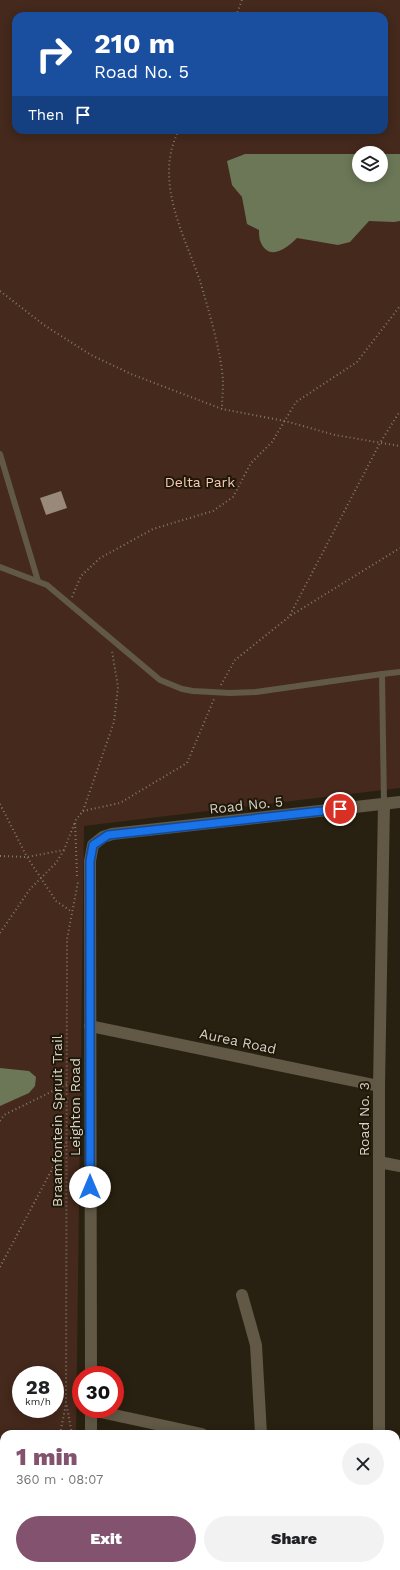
<!DOCTYPE html>
<html lang="en">
<head>
<meta charset="utf-8">
<style>
	body { margin:0; font-family:"Work Sans",sans-serif; background:#f2f2f2; color:#202124; height:100vh; display:flex; flex-direction:column; font-size:15px; white-space:nowrap }
	* { box-sizing:border-box; margin:0 }
	p { font-size:13px; color:#757577 }
	.icon { flex:none; width:22px; height:22px; fill:none; stroke:currentColor; stroke-width:2; stroke-linecap:round; stroke-linejoin:round }
	.map { position:relative; flex:1; overflow:hidden }
	.details { position:absolute; left:0px; top:1430px; width:400px; height:140px; display:flex; flex-direction:column; background:#fff; border-radius:12px 12px 0 0; box-shadow:0 2px 10px #0003 }
	.details>* { flex:none }
	.guide { position:absolute; left:12px; top:12px; width:376px; height:122px; border-radius:12px; box-shadow:0 2px 10px #0003; background:#1a4fa0; color:#fff; overflow:hidden }
	.controls { position:absolute; left:352px; top:146px; display:grid; gap:8px }
	.controls a { display:grid; place-items:center; width:36px; height:36px; border-radius:50%; background:#fff; box-shadow:0 2px 10px #0003; font-size:20px }
	.speed { position:absolute; left:12px; top:1366px; display:flex; gap:8px; font-size:20px; font-weight:700; text-align:center }
	.speed>* { display:grid; place-content:center; width:52px; height:52px; border-radius:50%; background:#fff; box-shadow:0 2px 10px #0003; line-height:1 }
	.speed small { font-size:10px; font-weight:400 }
	.speed .limit { border:6px solid #d22; background:#fff; color:#111 }
	.pin { position:absolute; display:grid; place-items:center; width:34px; height:34px; color:#fff; margin:-17px; border:2px solid #fff; border-radius:50%; box-shadow:0 1px 4px #0007 }
	.me { position:absolute; width:44px; margin:-22px; rotate:0deg; stroke-linejoin:round; filter:drop-shadow(0 0 3px #0008) }
	.turn { display:flex; align-items:center; gap:14px; height:84px; padding:0 16px; font-size:18px }
	.turn .icon { width:52px; height:52px; stroke-width:2.5 }
	.turn b { display:block; font-size:28px; line-height:34px }
	.then { display:flex; align-items:center; height:38px; padding:0 16px; background:#0003; gap:8px; font-size:15px }
	.round { display:grid; place-items:center; flex:none; width:42px; height:42px; border-radius:21px; background:#f2f2f2 }
	.overview { display:flex; align-items:center; justify-content:space-between; height:68px; padding:0 16px }
	h1 { font-size:24px; font-weight:800; line-height:30px; color:#82526e }
	.button { display:flex; gap:8px; margin-top:auto; padding:8px 16px }
	.button a { flex:1; height:46px; border-radius:24px; background:#82526e; color:#fff; font-size:16px; font-weight:800; line-height:46px; text-align:center }
	.button a+a { background:#f2f2f2; color:#202124 }
	.map>svg:first-child { display:block }
	.green { fill:#44291c; fill-rule:evenodd }
	.water { fill:#6c7758 }
	.building { fill:#99897a }
	.lines { fill:none; stroke-linecap:round; stroke-linejoin:round }
	.path { stroke:#807a6d; stroke-width:2; stroke-dasharray:1 3; stroke-linecap:butt }
	.lane { stroke:#615846; stroke-width:6 }
	.street { stroke:#615846; stroke-width:12 }
	.route-casing { stroke:#114b97; stroke-width:10 }
	.route { stroke:#1a73e8; stroke-width:7 }
	.labels { text-anchor:middle; dominant-baseline:central; stroke-width:4; stroke-linejoin:round; paint-order:stroke }
	.park-label { font-size:14px; fill:#facab5; stroke:#1f1708 }
	.street-label { font-size:14px; fill:#d6d1c7; stroke:#1f1708 }
</style>
</head>
<body>
<div class="map">
<svg width="400" height="1570" viewBox="0 0 400 1570">
	<rect width="100%" height="100%" fill="#282111"/>
	<!-- green -->
	<path class="green" d="M0,0H400V788L84,826L76,1434H4V1566H74V1570H0ZM16,16H384V130H16ZM359,153H381V175H359ZM21,1375H55V1409H21Z"/>
	<!-- water -->
	<g class="water">
		<path d="M245,154H359V175H381V154H400V221L394,222L369,221L350,242L338,245L297,238C288,247 270,262 261,243C259,239 259,234 259,230L247,224L242,197L232,185L227,161Z"/>
		<polygon points="0,1068 29,1071 36,1077 35,1086 29,1093 0,1106"/>
	</g>
	<!-- building -->
	<polygon class="building" points="61,491 67,508 46,515 40,498"/>
	<g class="lines">
		<!-- path -->
		<g class="path">
			<polyline points="236,16 242,0"/>
			<path d="M179,130C153,180 184,234 200,281C208,308 222,355 223,382C223,391 222,400 222,409"/>
			<polyline points="0,291 44,325 91,355 131,374 222,409 285,421 335,435 400,446"/>
			<polyline points="72,597 81,576 100,558 153,529 213,511 233,497 251,463 272,442 296,402 357,362 400,306"/>
			<polyline points="290,615 380,443 400,411"/>
			<polyline points="221,685 235,660 290,616 400,548"/>
			<polyline points="0,804 27,857 56,901 72,912"/>
			<polyline points="83,811 120,803 187,763 214,699"/>
			<polyline points="0,856 27,857 64,850 75,822"/>
			<polyline points="77,876 75,821 83,811 114,722 118,687 112,651"/>
			<polyline points="0,933 30,889 56,863 64,850"/>
			<polyline points="0,1121 4,1115 67,1084"/>
			<polyline points="0,1267 66,1143"/>
			<polyline points="60,1434 66,1404"/>
			<polyline points="72,1434 66,1402 67,939 78,882"/>
			<polyline points="0,1542 4,1537"/>
			<polyline points="73,1566 73,1570"/>
		</g>
		<!-- lane -->
		<g class="lane">
			<polyline points="0,454 38,581"/>
			<polyline points="0,567 47,585 160,680 182,689 193,691 230,693 256,692 382,674 384,804"/>
			<polyline points="382,674 400,672"/>
		</g>
		<!-- street -->
		<g class="street">
			<polyline points="90,1026 379,1086"/>
			<polyline points="379,1162 400,1166"/>
			<polyline points="242,1295 256,1345 261,1434"/>
			<polyline points="91,1375 90,861 93,845 103,837 112,834 400,802"/>
			<polyline points="91,1410 202,1434"/>
			<polyline points="91,1434 91,1409"/>
			<polyline points="379,1434 379,1086 384,804"/>
			<polyline points="396,1476 400,1477"/>
			<polyline points="380,1566 380,1570"/>
			<polyline points="90,1570 90,1566"/>
		</g>
	</g>
	<g class="lines">
		<defs>
			<polyline id="route" points="90,1187 90,861 93,845 108,835 340,809"/>
		</defs>
		<!-- route casing -->
		<use href="#route" class="route-casing"/>
		<!-- route -->
		<use href="#route" class="route"/>
	</g>
	<g class="labels">
		<!-- park labels -->
		<g class="park-label">
			<text x="200" y="482">Delta Park</text>
		</g>
		<!-- street labels -->
		<g class="street-label">
			<text transform="translate(246 805) rotate(-6)">Road No. 5</text>
			<text transform="translate(238 1041) rotate(12)">Aurea Road</text>
			<text transform="translate(75 1107) rotate(-90)">Leighton Road</text>
			<text transform="translate(364 1119) rotate(-90)">Road No. 3</text>
			<text transform="translate(57 1121) rotate(-90)">Braamfontein Spruit Trail</text>
		</g>
	</g>
</svg>
<div class="controls">
<a><svg class="icon" aria-label="layers" viewBox="0 0 24 24"><path d="M12 4l9 5-9 5-9-5zM3 14l9 5 9-5"/></svg></a>
</div>
<div class="speed"><div>28<small>km/h</small></div><div class="limit">30</div></div>
<div class="pin" style="left:340px;top:809px;background:#d93025"><svg class="icon" aria-label="arrive" viewBox="0 0 24 24"><path d="M6 21V4h12l-3 4 3 4H6"/></svg></div>
<svg class="me" style="left:90px;top:1187px" viewBox="-20 -20 40 40"><circle r="19" fill="#fff"/><path d="M0-13L10 11 0 6-10 11z" fill="#1a73e8"/></svg>
<div class="guide">
<div class="turn"><svg class="icon" aria-label="right" viewBox="0 0 24 24"><path d="M7 20v-9h11M14 6l5 5-5 5"/></svg><div><b>210 m</b>Road No. 5</div></div>
<div class="then">Then<svg class="icon" aria-label="arrive" viewBox="0 0 24 24"><path d="M6 21V4h12l-3 4 3 4H6"/></svg></div>
</div>
<section class="details">
<div class="overview"><div><h1>1 min</h1><p>360 m · 08:07</p></div><a class="round"><svg class="icon" aria-label="close" viewBox="0 0 24 24"><path d="M6 6l12 12M18 6L6 18"/></svg></a></div>
<div class="button"><a>Exit</a><a>Share</a></div>
</section>
</div>
</body>
</html>
